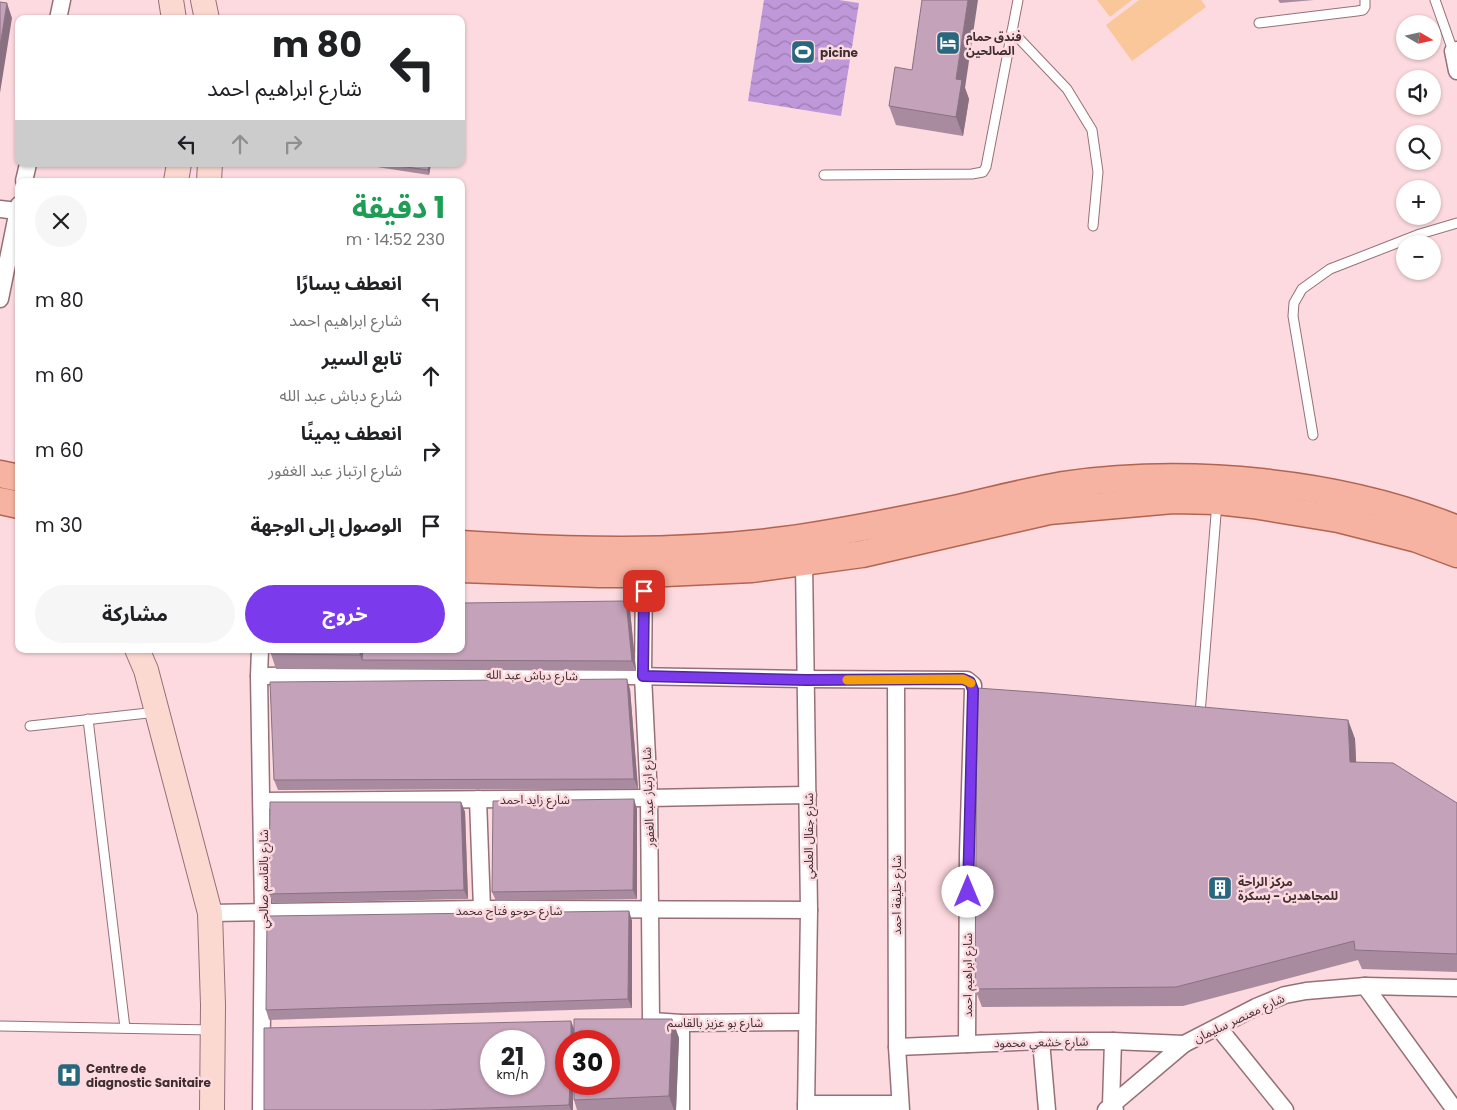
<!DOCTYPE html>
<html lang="ar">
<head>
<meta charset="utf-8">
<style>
	body { margin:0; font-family:Poppins,"Noto Sans Arabic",sans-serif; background:#f6f6f6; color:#202124; direction:rtl; height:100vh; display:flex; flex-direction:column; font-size:19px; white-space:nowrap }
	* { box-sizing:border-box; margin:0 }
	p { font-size:16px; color:#757577 }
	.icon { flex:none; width:28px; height:28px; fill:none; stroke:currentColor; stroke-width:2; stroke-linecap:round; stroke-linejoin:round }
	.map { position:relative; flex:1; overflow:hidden; direction:ltr }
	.drawer { position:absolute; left:15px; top:178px; width:450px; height:475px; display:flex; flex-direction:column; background:#fff; border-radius:10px; box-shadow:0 1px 4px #0004; direction:rtl }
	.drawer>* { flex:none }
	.hud { position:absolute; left:15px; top:15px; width:450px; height:152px; border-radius:10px; box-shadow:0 1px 4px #0004; direction:rtl; background:#fff; color:#202124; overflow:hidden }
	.needle { width:32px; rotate:99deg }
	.fabs { position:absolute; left:1396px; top:15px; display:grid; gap:10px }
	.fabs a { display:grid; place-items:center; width:45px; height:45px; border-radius:50%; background:#fff; box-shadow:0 1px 4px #0004; font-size:25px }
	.speed { position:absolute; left:480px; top:1030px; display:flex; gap:10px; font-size:25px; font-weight:700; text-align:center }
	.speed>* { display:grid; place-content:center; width:65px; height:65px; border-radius:50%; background:#fff; box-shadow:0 1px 4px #0004; line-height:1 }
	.speed small { font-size:12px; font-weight:400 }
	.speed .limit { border:8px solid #d22; background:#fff; color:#111 }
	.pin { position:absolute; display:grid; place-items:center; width:42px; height:42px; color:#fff; margin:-21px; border-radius:10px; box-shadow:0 2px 8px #0006 }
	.me { position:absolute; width:55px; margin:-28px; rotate:0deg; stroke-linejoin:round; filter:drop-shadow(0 0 4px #0008) }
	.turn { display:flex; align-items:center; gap:18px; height:105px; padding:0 20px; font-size:22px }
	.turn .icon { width:65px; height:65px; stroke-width:2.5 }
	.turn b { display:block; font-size:35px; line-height:42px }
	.lanes { display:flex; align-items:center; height:48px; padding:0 20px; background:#0003; justify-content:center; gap:25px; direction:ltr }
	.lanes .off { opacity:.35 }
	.round { display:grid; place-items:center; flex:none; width:52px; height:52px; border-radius:26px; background:#f6f6f6 }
	.head { display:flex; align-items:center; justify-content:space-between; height:85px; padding:0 20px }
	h1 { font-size:30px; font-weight:700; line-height:38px; color:#1e9e55 }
	.primary-button { display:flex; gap:10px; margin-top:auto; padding:10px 20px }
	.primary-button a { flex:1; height:58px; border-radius:30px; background:#7c3aed; color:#fff; font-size:20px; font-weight:700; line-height:58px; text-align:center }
	.primary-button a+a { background:#f6f6f6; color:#202124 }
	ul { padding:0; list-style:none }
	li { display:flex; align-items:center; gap:15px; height:75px; padding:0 20px }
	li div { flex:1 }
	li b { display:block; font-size:19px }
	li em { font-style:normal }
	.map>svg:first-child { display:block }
	.park { fill:#f9c799 }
	.water { fill:url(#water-waves) }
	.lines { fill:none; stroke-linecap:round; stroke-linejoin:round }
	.lane-casing { stroke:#977077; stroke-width:11 }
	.street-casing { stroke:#977077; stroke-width:19 }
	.secondary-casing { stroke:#977077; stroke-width:26 }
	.primary-casing { stroke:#b26451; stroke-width:29 }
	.lane { stroke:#fff; stroke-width:9 }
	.street { stroke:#fff; stroke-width:16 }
	.secondary { stroke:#fbd9d0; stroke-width:24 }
	.primary { stroke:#f7b3a1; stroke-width:26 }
	.wall { fill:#a98b9f }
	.shaded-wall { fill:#897182 }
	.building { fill:#c4a2b9; stroke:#897182; fill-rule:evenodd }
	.route-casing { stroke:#51269a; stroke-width:12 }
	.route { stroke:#7c3aed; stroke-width:9 }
	.slow { stroke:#f59e0b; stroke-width:9 }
	.labels { text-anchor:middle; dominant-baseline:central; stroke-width:5; stroke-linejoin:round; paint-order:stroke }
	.poi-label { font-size:12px; font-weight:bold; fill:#3e2e30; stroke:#fddadf; text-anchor:start }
	.street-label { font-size:12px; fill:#3e2e30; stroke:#fddadf }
</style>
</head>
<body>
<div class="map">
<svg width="1457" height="1110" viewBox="0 0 1457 1110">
	<defs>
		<pattern id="water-waves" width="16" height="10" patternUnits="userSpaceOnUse" patternTransform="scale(1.25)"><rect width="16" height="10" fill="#be98d9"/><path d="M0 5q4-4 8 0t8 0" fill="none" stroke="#9c7cb0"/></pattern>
	</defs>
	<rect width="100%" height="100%" fill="#fddadf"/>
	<!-- park -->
	<g class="park">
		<polygon points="1097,0 1132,0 1110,17"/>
		<polygon points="1139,0 1201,0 1206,7 1132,61 1106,25"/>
	</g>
	<!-- water -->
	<polygon class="water" points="764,0 839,0 859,3 841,116 748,101"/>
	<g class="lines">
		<defs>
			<g id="lane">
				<polyline points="1435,0 1453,51"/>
				<polyline points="1259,23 1357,11 1363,10 1365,7 1365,0"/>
				<polyline points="1012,31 1067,89 1092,130 1098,172 1093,226"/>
				<polyline points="824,175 972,174 983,172 986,167 1018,0"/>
				<polyline points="1313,435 1293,316 1294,303 1302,289 1330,269 1420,234 1457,223"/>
				<polyline points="1200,714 1217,502"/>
				<polyline points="88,719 125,1028"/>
				<polyline points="30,726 157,712"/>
				<polyline points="0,1026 212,1030"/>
			</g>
			<g id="street">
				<polyline points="58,19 62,0"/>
				<polyline points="1457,50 1453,51 1457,71"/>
				<polyline points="24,181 28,164"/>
				<polyline points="0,209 17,211"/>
				<polyline points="0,299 19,205"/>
				<polyline points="804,562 809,910 806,1110"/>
				<polyline points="644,574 643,676 649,798 651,1021"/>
				<polyline points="260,649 259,676 263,912 261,1110"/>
				<polyline points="259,676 503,674 805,679 967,680 973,685 973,690 968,854 967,1044"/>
				<polyline points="896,680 897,1047 901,1110"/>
				<polyline points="478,799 482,909"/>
				<polyline points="262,801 649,798 808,795"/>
				<polyline points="210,913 482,909 809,910"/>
				<polyline points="1365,986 1455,1110"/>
				<polyline points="652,1021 681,1023 807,1022"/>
				<polyline points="1218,1027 1285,1110"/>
				<polyline points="1041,1041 1047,1110"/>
				<polyline points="1113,1041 1111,1105 1115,1110"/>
				<polyline points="897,1047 1041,1041 1113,1041 1184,1044"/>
				<polyline points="806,1104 900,1104"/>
				<polyline points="681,1110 681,1023"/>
				<polyline points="1106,1110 1184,1044 1256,1007 1285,995 1306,991 1365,986 1457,988"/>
			</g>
			<g id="secondary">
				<polyline points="171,0 174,19"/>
				<polyline points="203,0 207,19"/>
				<polyline points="176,181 179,164"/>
				<polyline points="209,181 210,164"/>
				<polyline points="137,649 146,670 210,913 213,1005 212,1110"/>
			</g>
			<g id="primary">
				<polyline points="0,474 19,478"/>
				<polyline points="0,501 19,505"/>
				<path d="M461,544C569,551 678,554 785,540C844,532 902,520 959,508C994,500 1028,491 1063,485C1189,467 1340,481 1457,529"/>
				<polyline points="461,569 599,574 644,574 752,569 862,554 1049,511 1173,500 1217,501 1253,505 1338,519 1417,539 1457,554"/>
			</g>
		</defs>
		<!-- lane casing -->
		<use href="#lane" class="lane-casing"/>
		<!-- street casing -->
		<use href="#street" class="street-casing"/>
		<!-- secondary casing -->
		<use href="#secondary" class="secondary-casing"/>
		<!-- primary casing -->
		<use href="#primary" class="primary-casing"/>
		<!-- lane -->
		<use href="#lane" class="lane"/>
		<!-- street -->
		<use href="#street" class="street"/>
		<!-- secondary -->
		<use href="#secondary" class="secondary"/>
		<!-- primary -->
		<use href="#primary" class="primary"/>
	</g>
	<!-- wall -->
	<g class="wall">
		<polygon points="1278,0 1314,0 1280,3"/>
		<polygon points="965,88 969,99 963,136 896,125 889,106"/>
		<polygon points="375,164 431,164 429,175 377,167"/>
		<polygon points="630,610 636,671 276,669 271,654"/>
		<polygon points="630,689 638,789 278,790 274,780"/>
		<polygon points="1348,720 1355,739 1356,762 1457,803 1457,972 1362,969 1358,960 1183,1006 982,1007 975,989"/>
		<polygon points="461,802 465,812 468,899 273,903 269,894"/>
		<polygon points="637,809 637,899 496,901 492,892"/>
		<polygon points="629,911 632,921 632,1008 269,1020 266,1010"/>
		<polygon points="672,1019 679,1038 676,1110 577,1110 574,1100 573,1084 573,1110 264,1110 574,1028"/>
	</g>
	<!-- shaded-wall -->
	<g class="shaded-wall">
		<polygon points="968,0 978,0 965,88 969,99 963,136 956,117 956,79"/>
		<polygon points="7,3 12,18 0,93 0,46"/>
		<polygon points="429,164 431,164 429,175 428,170"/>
		<polygon points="626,601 630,610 636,671 632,661"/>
		<polygon points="360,649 367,649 362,660 360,655"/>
		<polygon points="627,679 630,689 638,789 634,779"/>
		<polygon points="1348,720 1355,739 1357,781 1350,762"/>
		<polygon points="634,799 637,809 637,899 633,890"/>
		<polygon points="461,802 465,812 468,899 464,890"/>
		<polygon points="629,911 632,921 632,1008 628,999"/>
		<polygon points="672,1019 679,1038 676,1110 674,1110 669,1096"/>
		<polygon points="571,1021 575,1031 575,1041 571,1041"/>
		<polygon points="570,1084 573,1084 573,1110 571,1110 569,1105"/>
	</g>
	<!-- building -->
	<g class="building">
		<polygon points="922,0 968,0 956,79 962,80 956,117 889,106 895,67 912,70"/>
		<polygon points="0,2 7,3 0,46"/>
		<polygon points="384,164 429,164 428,170"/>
		<polygon points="626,601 632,661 362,660 363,649 461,649 461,603"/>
		<polygon points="271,649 360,649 360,655 271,654"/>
		<polygon points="627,679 634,779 274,780 270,682"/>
		<polygon points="977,688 1047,693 1348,720 1350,762 1393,763 1457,803 1457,954 1355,950 1354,941 1176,987 975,989"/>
		<polygon points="634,799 633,890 492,892 493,801"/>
		<polygon points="270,802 461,802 464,890 269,894"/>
		<polygon points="629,911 628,999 266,1010 267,916"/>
		<polygon points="574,1019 672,1019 669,1096 574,1100 574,1084 609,1084 609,1041 574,1041"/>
		<path d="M571,1021V1041H566V1084H570L569,1105L429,1110H264V1028ZM491,1041H534V1084H491Z"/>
	</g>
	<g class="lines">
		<defs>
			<polyline id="route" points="644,591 643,676 806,680 963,679 970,682 973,690 968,892"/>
		</defs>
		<!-- route casing -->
		<use href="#route" class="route-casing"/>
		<!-- route -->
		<use href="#route" class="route"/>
		<!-- slow -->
		<polyline class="slow" points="847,680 963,679 971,683"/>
	</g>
	<!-- icons -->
	<defs>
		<symbol id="hotel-square" viewBox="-11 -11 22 22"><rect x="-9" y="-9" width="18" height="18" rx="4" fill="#28677d" stroke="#fddadf"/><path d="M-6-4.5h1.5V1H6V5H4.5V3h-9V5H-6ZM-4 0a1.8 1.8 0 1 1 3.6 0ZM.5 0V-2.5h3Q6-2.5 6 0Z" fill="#fff"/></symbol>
		<symbol id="stadium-square" viewBox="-11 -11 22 22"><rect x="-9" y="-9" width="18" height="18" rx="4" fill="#28677d" stroke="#fddadf"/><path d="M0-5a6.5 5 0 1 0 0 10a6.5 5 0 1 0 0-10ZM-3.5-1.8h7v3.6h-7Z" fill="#fff"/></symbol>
		<symbol id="building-square" viewBox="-11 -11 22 22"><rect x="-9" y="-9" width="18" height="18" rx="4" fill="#28677d" stroke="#fddadf"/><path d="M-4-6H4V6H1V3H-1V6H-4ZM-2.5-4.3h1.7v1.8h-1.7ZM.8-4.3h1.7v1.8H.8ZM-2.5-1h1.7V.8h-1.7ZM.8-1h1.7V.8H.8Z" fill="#fff"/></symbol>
		<symbol id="hospital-square" viewBox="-11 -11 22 22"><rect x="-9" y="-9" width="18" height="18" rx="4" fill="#28677d" stroke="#fddadf"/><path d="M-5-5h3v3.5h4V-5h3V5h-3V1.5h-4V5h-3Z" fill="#fff"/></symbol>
	</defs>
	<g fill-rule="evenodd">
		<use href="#hotel-square" x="934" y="29" width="28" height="28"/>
		<use href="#stadium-square" x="789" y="38" width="28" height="28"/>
		<use href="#building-square" x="1206" y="874" width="28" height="28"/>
		<use href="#hospital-square" x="55" y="1061" width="28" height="28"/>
	</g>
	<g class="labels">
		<!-- poi labels -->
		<g class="poi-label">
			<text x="966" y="36">فندق حمام<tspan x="966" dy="14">الصالحين</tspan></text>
			<text x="820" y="52">picine</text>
			<text x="1238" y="881">مركز الراحة<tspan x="1238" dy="14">للمجاهدين - بسكرة</tspan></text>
			<text x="86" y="1068">Centre de<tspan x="86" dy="14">diagnostic Sanitaire</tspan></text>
		</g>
		<!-- street labels -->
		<g class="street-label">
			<text transform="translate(532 675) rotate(1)">شارع دباش عبد الله</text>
			<text transform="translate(648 797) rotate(-92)">شارع ارتباز عبد الغفور</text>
			<text x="535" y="799">شارع زايد احمد</text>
			<text transform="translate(808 836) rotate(-90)">شارع جفال العلمي</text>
			<text transform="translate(263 879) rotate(-90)">شارع بالقاسم صالحي</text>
			<text transform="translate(896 895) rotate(-90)">شارع خليفة احمد</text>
			<text x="509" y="910">شارع حوحو فتاح محمد</text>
			<text transform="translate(967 975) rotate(-90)">شارع ابراهيم احمد</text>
			<text transform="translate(1239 1018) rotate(-25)">شارع معنصر سليمان</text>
			<text x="715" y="1022">شارع بو عزيز بالقاسم</text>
			<text transform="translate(1041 1042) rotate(-1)">شارع خشعي محمود</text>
		</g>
	</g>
</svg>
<div class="fabs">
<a><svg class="needle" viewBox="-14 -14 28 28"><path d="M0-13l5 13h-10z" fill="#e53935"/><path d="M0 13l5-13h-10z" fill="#757577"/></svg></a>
<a><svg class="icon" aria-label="sound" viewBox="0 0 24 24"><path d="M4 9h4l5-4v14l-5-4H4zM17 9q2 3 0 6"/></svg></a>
<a><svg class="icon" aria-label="search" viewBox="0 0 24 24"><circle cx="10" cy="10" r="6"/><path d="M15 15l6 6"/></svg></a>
<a>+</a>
<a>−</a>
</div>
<div class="speed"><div>21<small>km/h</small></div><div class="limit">30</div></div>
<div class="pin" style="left:644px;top:591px;background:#d93025"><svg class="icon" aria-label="arrive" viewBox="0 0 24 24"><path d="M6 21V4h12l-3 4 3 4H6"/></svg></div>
<svg class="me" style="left:968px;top:892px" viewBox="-20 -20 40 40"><circle r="19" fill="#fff"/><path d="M0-13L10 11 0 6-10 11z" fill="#7c3aed"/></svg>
<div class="hud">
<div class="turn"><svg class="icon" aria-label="left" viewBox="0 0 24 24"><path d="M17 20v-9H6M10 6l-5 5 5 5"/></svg><div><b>80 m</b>شارع ابراهيم احمد</div></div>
<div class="lanes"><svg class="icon" aria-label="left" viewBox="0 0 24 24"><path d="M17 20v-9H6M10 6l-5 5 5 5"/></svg><svg class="icon off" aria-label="ahead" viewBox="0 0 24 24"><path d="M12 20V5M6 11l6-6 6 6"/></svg><svg class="icon off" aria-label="right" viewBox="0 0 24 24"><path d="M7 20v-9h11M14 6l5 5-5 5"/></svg></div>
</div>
<section class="drawer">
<div class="head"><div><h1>1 دقيقة</h1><p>230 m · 14:52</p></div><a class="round"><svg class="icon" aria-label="close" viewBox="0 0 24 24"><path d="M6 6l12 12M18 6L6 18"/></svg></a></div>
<ul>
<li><svg class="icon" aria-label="left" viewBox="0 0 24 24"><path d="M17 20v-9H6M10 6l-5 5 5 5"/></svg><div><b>انعطف يسارًا</b><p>شارع ابراهيم احمد</p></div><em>80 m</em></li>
<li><svg class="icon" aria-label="ahead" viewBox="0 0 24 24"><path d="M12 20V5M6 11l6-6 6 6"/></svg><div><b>تابع السير</b><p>شارع دباش عبد الله</p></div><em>60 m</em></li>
<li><svg class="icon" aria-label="right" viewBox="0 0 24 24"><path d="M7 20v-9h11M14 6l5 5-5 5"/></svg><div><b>انعطف يمينًا</b><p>شارع ارتباز عبد الغفور</p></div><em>60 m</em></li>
<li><svg class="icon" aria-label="arrive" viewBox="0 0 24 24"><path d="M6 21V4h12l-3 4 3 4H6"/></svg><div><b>الوصول إلى الوجهة</b></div><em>30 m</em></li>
</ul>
<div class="primary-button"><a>خروج</a><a>مشاركة</a></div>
</section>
</div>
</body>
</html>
